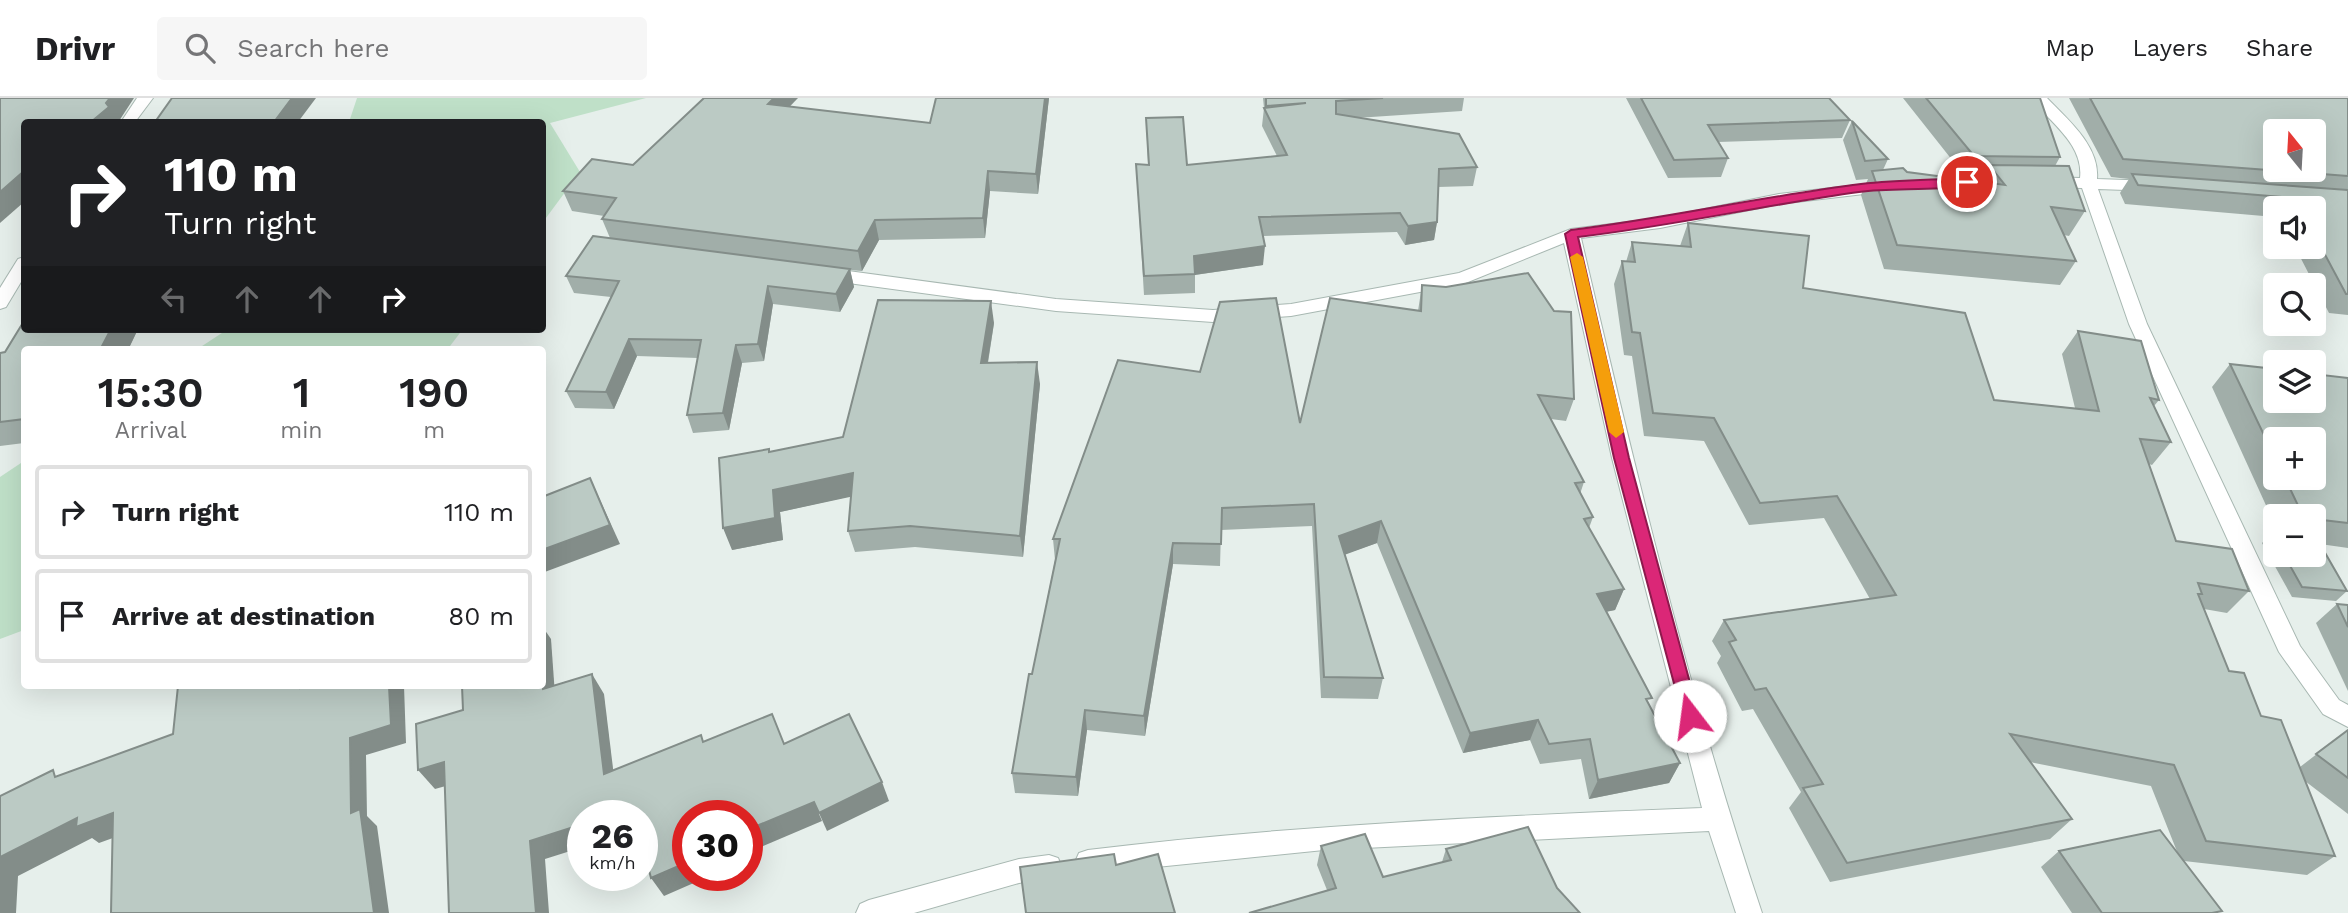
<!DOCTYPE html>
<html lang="en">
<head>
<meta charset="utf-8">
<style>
	body { margin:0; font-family:"Work Sans",sans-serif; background:#f6f6f6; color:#202124; height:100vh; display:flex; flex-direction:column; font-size:26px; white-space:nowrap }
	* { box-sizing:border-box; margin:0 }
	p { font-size:23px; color:#757577 }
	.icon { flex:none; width:38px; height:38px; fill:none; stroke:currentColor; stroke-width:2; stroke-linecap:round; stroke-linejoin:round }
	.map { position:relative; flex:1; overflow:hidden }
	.drawer { position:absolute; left:21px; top:248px; width:525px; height:343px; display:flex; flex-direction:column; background:#fff; border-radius:7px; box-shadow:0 7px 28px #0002 }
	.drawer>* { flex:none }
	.banner { position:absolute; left:21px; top:21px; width:525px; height:214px; border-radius:7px; box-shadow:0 7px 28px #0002; background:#202124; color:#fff; overflow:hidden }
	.needle { width:46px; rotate:342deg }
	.controls { position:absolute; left:2263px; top:21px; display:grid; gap:14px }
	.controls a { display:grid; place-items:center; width:63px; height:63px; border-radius:7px; background:#fff; box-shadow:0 7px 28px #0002; font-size:35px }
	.speed { position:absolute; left:567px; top:702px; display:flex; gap:14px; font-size:35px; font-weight:700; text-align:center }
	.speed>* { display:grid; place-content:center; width:91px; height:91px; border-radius:50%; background:#fff; box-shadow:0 7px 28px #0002; line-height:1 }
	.speed small { font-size:18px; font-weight:400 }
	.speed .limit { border:10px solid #d22; background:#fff; color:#111 }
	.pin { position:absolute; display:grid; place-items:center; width:60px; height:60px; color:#fff; margin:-30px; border:4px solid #fff; border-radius:50%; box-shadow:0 2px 7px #0007 }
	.me { position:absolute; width:77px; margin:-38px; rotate:345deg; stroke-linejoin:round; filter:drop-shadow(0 0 5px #0008) }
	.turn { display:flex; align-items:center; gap:24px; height:147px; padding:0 28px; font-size:32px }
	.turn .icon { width:91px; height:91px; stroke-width:2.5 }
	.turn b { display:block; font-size:49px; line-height:60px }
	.lanes { display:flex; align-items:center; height:66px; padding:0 28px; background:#0003; justify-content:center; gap:35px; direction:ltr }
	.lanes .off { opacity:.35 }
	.eta { display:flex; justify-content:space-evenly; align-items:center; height:119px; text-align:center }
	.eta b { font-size:42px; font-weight:600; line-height:49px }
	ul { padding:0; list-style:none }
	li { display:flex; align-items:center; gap:21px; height:94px; margin:0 14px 10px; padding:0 14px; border:4px solid #e0e0e0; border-radius:7px }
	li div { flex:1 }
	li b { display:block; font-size:26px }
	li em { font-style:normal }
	header { display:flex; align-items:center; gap:42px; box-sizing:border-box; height:98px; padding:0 35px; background:#fff; border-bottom:2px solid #e0e0e0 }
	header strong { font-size:33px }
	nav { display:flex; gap:38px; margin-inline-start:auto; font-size:24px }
	.search { width:490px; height:63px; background:#f6f6f6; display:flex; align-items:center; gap:18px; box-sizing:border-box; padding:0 24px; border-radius:7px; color:#757577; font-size:26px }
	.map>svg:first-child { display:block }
	.green { fill:#bfe0c8 }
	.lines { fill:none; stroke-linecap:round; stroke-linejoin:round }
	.minor-casing { stroke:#a8b8b2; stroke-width:2 }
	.minor { fill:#fff; fill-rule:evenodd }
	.wall { fill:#a1aea9; fill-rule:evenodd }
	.shaded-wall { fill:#838d89 }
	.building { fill:#bbcac4; stroke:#838d89; stroke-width:2; fill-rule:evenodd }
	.route { fill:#db2777; stroke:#8e194d; stroke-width:2 }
	.slow { fill:#f59e0b }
</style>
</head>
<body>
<header>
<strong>Drivr</strong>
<div class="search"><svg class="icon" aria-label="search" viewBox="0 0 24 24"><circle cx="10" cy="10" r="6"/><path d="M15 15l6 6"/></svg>Search here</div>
<nav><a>Map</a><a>Layers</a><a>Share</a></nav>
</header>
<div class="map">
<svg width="2348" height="815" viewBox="0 0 2348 815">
	<rect width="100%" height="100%" fill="#e6efeb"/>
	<!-- green -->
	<g class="green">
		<polygon points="357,0 646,0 550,25 580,74 543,124 542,24 349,24"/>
		<polygon points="228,231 463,231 447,252 196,252"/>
		<polygon points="24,363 24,532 0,541 0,379"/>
	</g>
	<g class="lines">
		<defs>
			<g id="minor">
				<polygon points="137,0 153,0 135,24 121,24"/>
				<path d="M2031,0H2047C2068,22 2100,48 2097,81L2154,83L2162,88L2154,93L2098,91L2147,226L2300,548L2339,602L2348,607V629L2323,616L2279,554L2129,226L2082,90L2046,89L2038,84L2046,79L2080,80C2084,46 2050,25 2031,0Z"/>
				<path d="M1892,83L1898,84V92L1779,106L1660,130L1581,140C1634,367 1688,594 1762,815H1736L1709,733L1324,752L1088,776L1079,773L1075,764L1079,755L1088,752C1292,727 1497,718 1702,710L1612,360L1564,145L1463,186L1291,218L1213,224L1056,213L826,182L817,176L826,170L1056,201L1213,212L1291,206L1459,175L1571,131L1660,120L1779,96Z"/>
				<polygon points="24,159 24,179 6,209 0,211 0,190 18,161"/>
				<polygon points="1049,757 1058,760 1062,769 1058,778 1019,785 914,815 856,815 860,806 869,802 1019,761"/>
			</g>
		</defs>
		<!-- minor casing -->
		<use href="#minor" class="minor-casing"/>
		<!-- minor -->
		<use href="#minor" class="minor"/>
	</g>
	<!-- wall -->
	<g class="wall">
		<polygon points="1049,0 1038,96 990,93 985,140 879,142 862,173 850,172 854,189 840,214 773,206 764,263 742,265 729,332 693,335 687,317 698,260 637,258 614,311 575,310 566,293 611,199 574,195 566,178 610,140 602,121 604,118 572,113 563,93 790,9 930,25"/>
		<polygon points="1263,0 1464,0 1462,13 1356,20 1477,69 1473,88 1438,89 1437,124 1434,142 1405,147 1397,134 1263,138 1263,167 1195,177 1195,195 1144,197 1136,66 1148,66 1146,20 1187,67 1277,58 1262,28 1264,10"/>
		<polygon points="1626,0 1829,0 1850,22 1842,40 1718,44 1728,60 1721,79 1668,80"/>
		<polygon points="1903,0 2040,0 2060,59 2055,68 2085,113 2069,138 2064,137 2076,163 2060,187 1884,171 1861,97 1868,81 1856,82 1843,42 1852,23 1888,61 1883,72 1907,74 1980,83 1984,77 1964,77"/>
		<polygon points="2069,0 2348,0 2348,217 2329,215 2295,149 2314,149 2314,110 2275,110 2275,119 2125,106 2120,95 2129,81 2111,79"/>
		<polygon points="1688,125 1803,190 1994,302 2075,310 2062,256 2078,233 2159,302 2154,308 2171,344 2152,367 2149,366 2176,443 2249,493 2227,515 2204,511 2229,573 2261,618 2300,669 2348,632 2348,716 2305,683 2335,758 2307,777 2184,763 2218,815 2072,815 2041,769 2059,753 2178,756 2151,688 2030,664 2072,721 2050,741 1830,784 1789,710 1801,694 1753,611 1742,613 1717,565 1721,558 1712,543 1724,522 1870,501 1824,420 1749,427 1704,343 1644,338 1632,258 1624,257 1614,186 1622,163 1626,164 1632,144 1680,148"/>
		<polygon points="1422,187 1574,301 1566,323 1551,321 1584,384 1580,396 1593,419 1589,430 1624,491 1615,512 1606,514 1649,606 1680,665 1669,685 1589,701 1581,661 1540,666 1530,642 1463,655 1377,445 1345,456 1383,580 1378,601 1321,600 1312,428 1221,432 1220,468 1173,466 1145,638 1087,632 1078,698 1015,695 1012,675 1055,462 1053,441 1300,325 1418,213"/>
		<polygon points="994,225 988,265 1040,286 1023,459 915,449 855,454 848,433 851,398 780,414 783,442 732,452 769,351 770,354 843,339"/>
		<polygon points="138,231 128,252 24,252 24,345 0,348 0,255"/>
		<path d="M2230,266L2348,280V450L2320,446L2347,493L2336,503L2292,499L2262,445L2272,435H2275V457H2314V418H2275V427L2212,289ZM2275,341L2314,380H2275Z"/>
		<polygon points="2337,506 2348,507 2348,593 2316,525"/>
		<polygon points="1321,748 1383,779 1442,764 1446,751 1557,790 1327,792 1317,767"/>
	</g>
	<!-- shaded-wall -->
	<g class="shaded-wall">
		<polygon points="110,0 134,0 119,23 120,24 91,24"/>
		<polygon points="292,0 316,0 298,24 274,24"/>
		<polygon points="774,0 798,0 773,26 768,6"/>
		<polygon points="1045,0 1049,0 1038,96 1036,76"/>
		<polygon points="24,73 24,104 0,125 0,94"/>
		<polygon points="988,73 990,93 985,140 983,120"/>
		<polygon points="875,122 879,142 862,173 858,153"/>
		<polygon points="1437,124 1434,142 1405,147 1408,128"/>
		<polygon points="1265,148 1263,167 1194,177 1194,158"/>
		<polygon points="850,171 854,189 840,214 836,196"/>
		<polygon points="768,188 773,206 764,263 758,246"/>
		<polygon points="991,203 994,225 984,287 981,265"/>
		<polygon points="111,231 138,231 128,252 100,252"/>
		<polygon points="629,241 637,258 614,311 606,294"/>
		<polygon points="736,247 742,265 729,332 723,315"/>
		<polygon points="1037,264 1040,286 1023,459 1020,438"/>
		<polygon points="853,375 859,397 780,414 783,442 732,452 723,430 773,392"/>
		<polygon points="590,380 620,446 542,475 542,452"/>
		<polygon points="1381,423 1377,445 1336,460 1339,438"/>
		<polygon points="1173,445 1173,466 1145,638 1144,618"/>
		<polygon points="1624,491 1615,512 1588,517 1597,496"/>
		<polygon points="542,528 551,541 556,611 543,591"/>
		<polygon points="592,576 604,596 616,695 604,676"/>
		<polygon points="389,588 404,588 406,645 366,657 367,718 377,728 389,815 374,815 351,715 350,640"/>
		<polygon points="1085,612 1087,632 1078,698 1076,679"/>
		<polygon points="1538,622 1530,642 1463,655 1470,635"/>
		<polygon points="444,664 460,684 435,691 418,672"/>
		<polygon points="1680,665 1669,685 1589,701 1598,682"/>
		<polygon points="882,684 889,703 827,733 819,715"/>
		<polygon points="814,704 822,723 747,755 747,732"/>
		<polygon points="633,709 638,718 608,718"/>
		<polygon points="113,715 135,732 99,745 92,740 18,778 16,815 0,815 0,759 77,720"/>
		<polygon points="583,726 583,749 545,761 549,815 536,815 530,743"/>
		<polygon points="688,764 688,777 712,777 664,798 651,780"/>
	</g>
	<!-- building -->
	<g class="building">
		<polygon points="0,0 110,0 106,5 109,9 91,24 24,24 24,73 0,94"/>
		<polygon points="172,0 292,0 274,24 155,24"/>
		<polygon points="704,0 774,0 768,6 930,25 936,0 1045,0 1036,76 988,73 983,120 875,122 858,153 602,121 616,100 563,93 592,61 633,67"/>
		<polygon points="1266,0 1383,0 1336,3 1336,16 1459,36 1477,69 1439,71 1437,124 1408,128 1400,115 1259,119 1265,148 1194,158 1195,176 1144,178 1136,66 1149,67 1146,20 1183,19 1187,67 1287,57 1264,10 1306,5 1266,8"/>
		<polygon points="1641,0 1829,0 1850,22 1708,27 1728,60 1674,62"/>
		<polygon points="1926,0 2040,0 2060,59 1974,58"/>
		<path d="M2090,0H2348V78L2123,61ZM2275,33H2314V72H2275Z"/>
		<polygon points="1852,23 1888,61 1865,63"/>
		<polygon points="1989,67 2069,68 2085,113 2051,109 2076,163 1897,147 1872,73 1903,70 1907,74 2005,87"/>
		<polygon points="2132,76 2348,92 2348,196 2346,196 2314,136 2314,110 2300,110 2294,100 2138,87"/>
		<polygon points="1688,125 1809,138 1803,190 1965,215 1994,302 2099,313 2078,233 2141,243 2159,302 2150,300 2171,344 2140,341 2176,443 2232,451 2249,493 2198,485 2202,496 2198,496 2229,573 2244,575 2261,618 2281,622 2335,758 2206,743 2174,667 2010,636 2072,721 1847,765 1803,690 1823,686 1766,590 1755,592 1729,544 1736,542 1724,522 1896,497 1837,398 1760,405 1714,320 1653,315 1640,235 1632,234 1622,163 1635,164 1632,144 1691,149"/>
		<polygon points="593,138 850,171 836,196 768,188 758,246 736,247 723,315 687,317 701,242 629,241 606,294 566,293 619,183 566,178"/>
		<polygon points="1528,175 1554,213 1571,214 1574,301 1538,297 1584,384 1575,385 1593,419 1584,421 1624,491 1597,496 1652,600 1646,601 1680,665 1598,682 1590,641 1549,646 1538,622 1470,635 1381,423 1339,438 1383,580 1324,579 1314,406 1222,410 1221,446 1173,445 1144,618 1085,612 1076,679 1012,675 1029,576 1032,576 1060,441 1053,441 1118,262 1200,274 1220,204 1276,200 1300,325 1330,200 1421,213 1422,187 1446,189"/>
		<polygon points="878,202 991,203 981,265 1037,264 1020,438 910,428 848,433 853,375 773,392 775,420 723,430 719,360 769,351 769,354 843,339"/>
		<polygon points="24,223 24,231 111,231 100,252 24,252 24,321 0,324 0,255 5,254"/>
		<polygon points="2230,266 2275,271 2275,303 2314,303 2314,276 2348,280 2348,425 2314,421 2314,418 2303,418 2285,380 2314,380 2314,341 2275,341 2275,360"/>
		<polygon points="590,380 610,427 542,452 542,399"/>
		<polygon points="2314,438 2316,439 2347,493 2302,489 2284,457 2314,457"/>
		<polygon points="2337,506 2348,507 2348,529"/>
		<polygon points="592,576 604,676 701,637 703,644 772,616 784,646 849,616 882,684 819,715 814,704 747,732 747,718 688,718 688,764 651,780 642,745 642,718 635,718 633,709 608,718 583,718 583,726 530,743 536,815 449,815 444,664 418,672 416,626 463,612 462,588 542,588 542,584 543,591"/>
		<polygon points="178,588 299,588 300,590 306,588 389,588 391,627 350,640 351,715 360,711 374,815 111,815 113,715 76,729 77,720 0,759 0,698 53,672 55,679 173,636"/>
		<polygon points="2348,632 2348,680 2316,656"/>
		<polygon points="1528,729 1557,790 1580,815 1249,815 1336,790 1321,748 1365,736 1383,779 1451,762 1446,751"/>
		<polygon points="2160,732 2222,813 2212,815 2102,815 2059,753"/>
		<polygon points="1114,756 1116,767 1158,756 1175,815 1026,815 1020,769"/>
	</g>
	<!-- route -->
	<path class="route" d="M1967,80L1972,81V86C1935,94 1896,89 1859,94C1765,107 1673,128 1578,139L1629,360L1699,618L1697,623H1684L1614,360L1565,136L1571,132C1668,120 1764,98 1861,86C1896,82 1932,82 1967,80Z"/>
	<!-- slow -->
	<polygon class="slow" points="1577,155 1583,159 1624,334 1616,340 1609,334 1570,159"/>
</svg>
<div class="controls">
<a><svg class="needle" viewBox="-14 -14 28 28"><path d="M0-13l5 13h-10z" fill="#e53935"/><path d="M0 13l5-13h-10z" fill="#757577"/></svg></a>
<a><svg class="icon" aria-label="sound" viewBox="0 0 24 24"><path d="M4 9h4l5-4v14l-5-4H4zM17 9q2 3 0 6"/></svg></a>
<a><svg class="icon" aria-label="search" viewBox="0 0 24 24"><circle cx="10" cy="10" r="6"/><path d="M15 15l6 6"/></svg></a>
<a><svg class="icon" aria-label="layers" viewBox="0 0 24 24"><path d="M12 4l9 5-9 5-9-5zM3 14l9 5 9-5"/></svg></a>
<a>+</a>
<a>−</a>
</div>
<div class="speed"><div>26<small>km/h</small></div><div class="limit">30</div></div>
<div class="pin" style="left:1967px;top:84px;background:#d93025"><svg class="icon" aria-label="arrive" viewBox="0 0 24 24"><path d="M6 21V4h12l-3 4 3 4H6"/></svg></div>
<svg class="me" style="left:1690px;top:618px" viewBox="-20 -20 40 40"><circle r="19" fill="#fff"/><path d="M0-13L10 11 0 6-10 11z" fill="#db2777"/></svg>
<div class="banner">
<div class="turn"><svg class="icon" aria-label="right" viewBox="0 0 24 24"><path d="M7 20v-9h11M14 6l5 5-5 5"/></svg><div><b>110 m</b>Turn right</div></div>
<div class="lanes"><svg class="icon off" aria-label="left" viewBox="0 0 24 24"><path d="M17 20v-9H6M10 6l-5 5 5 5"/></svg><svg class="icon off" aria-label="ahead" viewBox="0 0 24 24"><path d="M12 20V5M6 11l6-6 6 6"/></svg><svg class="icon off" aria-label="ahead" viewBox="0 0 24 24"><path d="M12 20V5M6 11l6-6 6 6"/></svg><svg class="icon" aria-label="right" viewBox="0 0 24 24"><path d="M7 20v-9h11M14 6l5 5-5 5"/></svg></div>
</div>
<section class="drawer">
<div class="eta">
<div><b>15:30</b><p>Arrival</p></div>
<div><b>1</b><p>min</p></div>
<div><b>190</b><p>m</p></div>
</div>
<ul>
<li><svg class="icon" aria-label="right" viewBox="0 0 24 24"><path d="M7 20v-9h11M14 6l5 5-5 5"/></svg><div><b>Turn right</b></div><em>110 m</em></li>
<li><svg class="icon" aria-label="arrive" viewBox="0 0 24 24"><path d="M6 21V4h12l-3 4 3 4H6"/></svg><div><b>Arrive at destination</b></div><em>80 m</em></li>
</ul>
</section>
</div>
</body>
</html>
